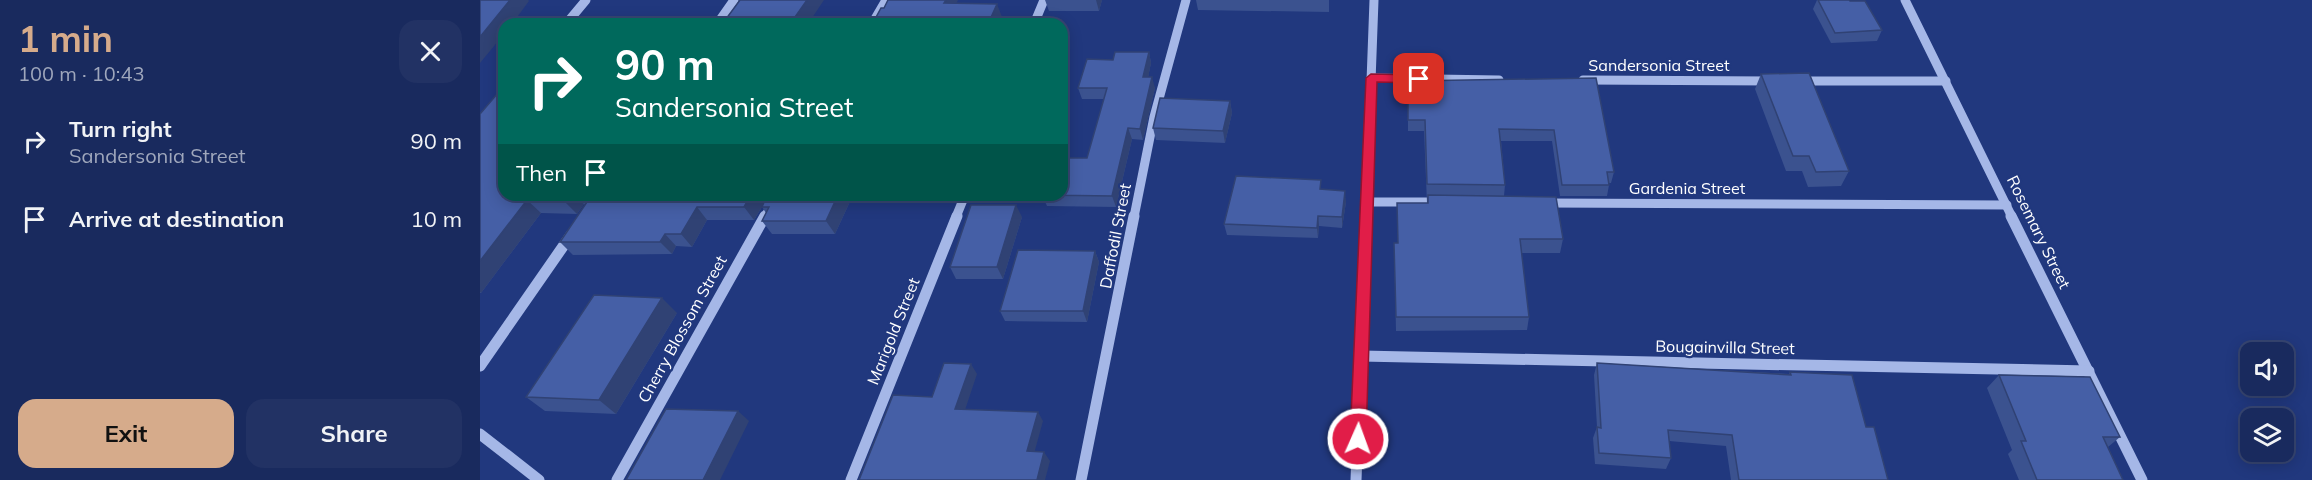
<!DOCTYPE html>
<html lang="en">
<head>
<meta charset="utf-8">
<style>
	body { margin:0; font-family:Mulish,sans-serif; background:#223264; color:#f1f3f6; height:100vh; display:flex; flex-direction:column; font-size:22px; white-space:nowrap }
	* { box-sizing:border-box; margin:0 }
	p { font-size:20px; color:#9fa7bc }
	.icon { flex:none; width:33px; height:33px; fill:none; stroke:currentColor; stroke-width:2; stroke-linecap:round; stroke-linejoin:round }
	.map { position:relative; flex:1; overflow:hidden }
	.side { display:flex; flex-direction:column; background:#192a5e; width:480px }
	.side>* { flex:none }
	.guide { position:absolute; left:18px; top:18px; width:570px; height:183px; border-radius:18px; box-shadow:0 3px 15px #0003,0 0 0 2px #374673; background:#00695c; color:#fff; overflow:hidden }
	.controls { position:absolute; left:1760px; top:342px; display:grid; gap:12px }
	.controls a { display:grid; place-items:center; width:54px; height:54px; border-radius:12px; background:#192a5e; box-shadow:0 3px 15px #0003,0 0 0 2px #374673; font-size:30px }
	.pin { position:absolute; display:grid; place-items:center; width:51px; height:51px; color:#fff; margin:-26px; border-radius:12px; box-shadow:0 3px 9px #0006 }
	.me { position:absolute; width:66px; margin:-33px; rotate:2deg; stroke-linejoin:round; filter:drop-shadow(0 0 4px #0008) }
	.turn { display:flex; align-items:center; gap:21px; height:126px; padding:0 18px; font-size:27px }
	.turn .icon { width:78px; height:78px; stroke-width:2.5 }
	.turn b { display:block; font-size:42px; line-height:51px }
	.then { display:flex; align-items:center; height:57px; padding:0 18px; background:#0003; gap:12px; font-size:22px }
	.round { display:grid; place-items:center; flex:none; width:63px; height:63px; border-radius:18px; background:#223264 }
	.headline { display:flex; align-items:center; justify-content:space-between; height:102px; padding:0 18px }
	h1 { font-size:36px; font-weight:700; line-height:45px; color:#d6ab8b }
	.primary-button { display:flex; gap:12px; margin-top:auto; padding:12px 18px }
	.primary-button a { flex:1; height:69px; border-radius:18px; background:#d6ab8b; color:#111; font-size:24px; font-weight:700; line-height:69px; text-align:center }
	.primary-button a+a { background:#223264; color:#f1f3f6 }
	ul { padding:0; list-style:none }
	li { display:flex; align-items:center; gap:18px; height:78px; padding:0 18px }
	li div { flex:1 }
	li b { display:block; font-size:22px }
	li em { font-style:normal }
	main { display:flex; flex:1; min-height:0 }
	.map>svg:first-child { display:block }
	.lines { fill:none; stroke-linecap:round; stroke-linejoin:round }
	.minor-far1 { stroke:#a5b7e7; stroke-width:9 }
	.minor { stroke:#a5b7e7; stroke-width:11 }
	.wall { fill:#3b528f }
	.shaded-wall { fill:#304274 }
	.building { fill:#455fa6; stroke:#304274; stroke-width:1.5 }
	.route { fill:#e11d48; stroke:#92132f; stroke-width:1.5 }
	.labels { text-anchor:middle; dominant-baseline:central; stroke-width:4.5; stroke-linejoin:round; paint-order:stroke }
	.street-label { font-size:16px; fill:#fff; stroke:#21387e }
</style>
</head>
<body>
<main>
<section class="side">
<div class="headline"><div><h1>1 min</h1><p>100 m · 10:43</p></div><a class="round"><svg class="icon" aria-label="close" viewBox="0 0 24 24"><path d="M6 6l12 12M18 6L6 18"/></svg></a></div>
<ul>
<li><svg class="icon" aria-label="right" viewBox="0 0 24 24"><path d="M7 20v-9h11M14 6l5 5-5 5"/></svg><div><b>Turn right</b><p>Sandersonia Street</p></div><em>90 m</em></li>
<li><svg class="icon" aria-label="arrive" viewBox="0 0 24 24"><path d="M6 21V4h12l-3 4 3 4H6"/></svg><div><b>Arrive at destination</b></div><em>10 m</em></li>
</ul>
<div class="primary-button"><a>Exit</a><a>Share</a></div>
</section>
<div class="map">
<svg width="1832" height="480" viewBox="0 0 1832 480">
	<rect width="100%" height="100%" fill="#21387e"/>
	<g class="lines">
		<!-- minor-far1 -->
		<g class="minor-far1">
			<polyline points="1425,0 1532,217"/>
			<polyline points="86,24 106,0"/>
			<polyline points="237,24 254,0"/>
			<polyline points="392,24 406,0"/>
			<polyline points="554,24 564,0"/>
			<polyline points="891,78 1019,80"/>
			<polyline points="1103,80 1292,81"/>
			<polyline points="1319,81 1466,81"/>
			<polyline points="887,202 960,202"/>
			<polyline points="1065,203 1527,205"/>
			<polyline points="285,217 297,195"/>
			<polyline points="476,217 485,195"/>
			<polyline points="654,217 674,117 706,0"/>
			<polyline points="886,217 894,0"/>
		</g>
		<!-- minor -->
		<g class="minor">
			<polyline points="1531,216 1662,480"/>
			<polyline points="881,356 1609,371"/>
			<polyline points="0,366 91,235"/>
			<polyline points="0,434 59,480"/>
			<polyline points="137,480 285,216"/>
			<polyline points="371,480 477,216"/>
			<polyline points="601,480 654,216"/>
			<polyline points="876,480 886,216"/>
		</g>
	</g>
	<!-- wall -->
	<g class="wall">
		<polygon points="565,0 622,0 619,11 569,11"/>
		<polygon points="716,0 849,0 849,12 718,10"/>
		<polygon points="1337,0 1369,0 1402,30 1397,41 1351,43 1333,9"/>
		<polygon points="669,52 671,63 668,77 675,88 663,140 652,139 636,207 567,206 562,195 607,158 624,99 602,99 598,88 633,60"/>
		<polygon points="1281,74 1369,171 1361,186 1328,187 1322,171 1306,171 1275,89"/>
		<polygon points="1116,78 1134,172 1131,183 1129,183 1129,185 1127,196 1080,196 1072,141 1021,141 1025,185 1024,196 1083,239 1080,253 1041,253 1049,317 1047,330 916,331 914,243 918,243 947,203 944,131 928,131 928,81"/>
		<polygon points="750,101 752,113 745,143 676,140 673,128"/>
		<polygon points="0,114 24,195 373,195 355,234 292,234 282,221 286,213 282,207 274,220 227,220 212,247 196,246 192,254 93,255 80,242 105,205 104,204 97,214 61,213 1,293 0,293"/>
		<polygon points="842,190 866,202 862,228 839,226 838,238 747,235 744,224"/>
		<polygon points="542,217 523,279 476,279 470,267"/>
		<polygon points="615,251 619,262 607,322 525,321 520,311"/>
		<polygon points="197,313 136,414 65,411 46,397"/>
		<polygon points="1117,363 1309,374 1310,372 1386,427 1408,480 1251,480 1246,446 1189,441 1191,458 1186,469 1115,464 1113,438 1117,427 1114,375"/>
		<polygon points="1519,375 1640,437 1628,447 1643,480 1539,480 1528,454 1532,450 1507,388"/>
	</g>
	<!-- shaded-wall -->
	<g class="shaded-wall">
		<polygon points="30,0 48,0 49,1 32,24 24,24 24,34 0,63 0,37"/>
		<polygon points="327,0 344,0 328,24 315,17"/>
		<polygon points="466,0 478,0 470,16 464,3"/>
		<polygon points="616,0 622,0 619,11"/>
		<polygon points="517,4 522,17 519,24 508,24"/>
		<polygon points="669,52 671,63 666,88 663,77"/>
		<polygon points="672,77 675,88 663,140 660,129"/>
		<polygon points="750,101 752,113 745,143 743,131"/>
		<polygon points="648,128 652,139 636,207 632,196"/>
		<polygon points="865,191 866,202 862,228 862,217"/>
		<polygon points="88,195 111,195 101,202 104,204 97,214 84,201"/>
		<polygon points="271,195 289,195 274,220 264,207"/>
		<polygon points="358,195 373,195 355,234 346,221"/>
		<polygon points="47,200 61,213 1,293 0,292 0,261"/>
		<polygon points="536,205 542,217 523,279 517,267"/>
		<polygon points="217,207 227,220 212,247 201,234"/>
		<polygon points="838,216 839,226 838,238 837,228"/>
		<polygon points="185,234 196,246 192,254 180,242"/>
		<polygon points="615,251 619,262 607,322 603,311"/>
		<polygon points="182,298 197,313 136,414 119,400"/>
		<polygon points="491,364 497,374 482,419 475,409"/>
		<polygon points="258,411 269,421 240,480 223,480"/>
		<polygon points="558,412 563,421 552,461 547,451"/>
		<polygon points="564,452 570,461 565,480 557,480"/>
	</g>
	<!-- building -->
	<g class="building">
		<polygon points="0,0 30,0 0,37"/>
		<polygon points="260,0 327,0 315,17 395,19 401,8 404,8 408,0 466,0 464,3 517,4 508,24 243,23"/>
		<polygon points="1338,0 1369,0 1370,1 1385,1 1402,30 1355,33"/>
		<polygon points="635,52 669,52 663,77 672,77 660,129 648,128 632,196 562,195 582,195 582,158 607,158 627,88 598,88 607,59 633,60"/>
		<polygon points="1329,73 1369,171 1336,172 1329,156 1313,156 1281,74"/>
		<polygon points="1116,78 1134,172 1127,172 1129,185 1082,185 1074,130 1019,129 1025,185 947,184 945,120 928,120 928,81"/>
		<polygon points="24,86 24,195 88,195 84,201 47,200 0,261 0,114"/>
		<polygon points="680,98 750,101 743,131 673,128"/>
		<polygon points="756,176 841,180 840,189 865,191 862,217 838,216 837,228 744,224"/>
		<polygon points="105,195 271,195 264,207 217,207 201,234 185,234 180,242 80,242 107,202 101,202"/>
		<polygon points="287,195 358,195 346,221 282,221 289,207 282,207"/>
		<polygon points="948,195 1076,197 1083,239 1040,239 1049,317 916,317 914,243 918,243 917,203 948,203"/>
		<polygon points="491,205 536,205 517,267 470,267"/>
		<polygon points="538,250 615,251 603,311 520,311"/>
		<polygon points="114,295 182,298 119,400 46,397"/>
		<polygon points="464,363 491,364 475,409 558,412 547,451 564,452 557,480 379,480 413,395 452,397"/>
		<polygon points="1117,363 1311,375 1310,372 1372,375 1386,427 1394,427 1408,480 1259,480 1252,435 1188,430 1191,458 1119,453 1117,427 1121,428"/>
		<polygon points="1519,375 1610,377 1640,437 1623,437 1643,480 1557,480 1541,441 1546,441"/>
		<polygon points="186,409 258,411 223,480 146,480"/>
	</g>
	<!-- route -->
	<polygon class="route" points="891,74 939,75 945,79 939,83 897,82 886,439 884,444 878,446 872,444 870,439 886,78"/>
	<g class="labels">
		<!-- street labels -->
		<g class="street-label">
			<text x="1179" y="65">Sandersonia Street</text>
			<text x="1207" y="188">Gardenia Street</text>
			<text transform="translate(1559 232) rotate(64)">Rosemary Street</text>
			<text transform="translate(635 236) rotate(-79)">Daffodil Street</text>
			<text transform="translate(202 329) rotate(-61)">Cherry Blossom Street</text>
			<text transform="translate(413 331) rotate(-68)">Marigold Street</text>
			<text transform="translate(1245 347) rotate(1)">Bougainvilla Street</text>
		</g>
	</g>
</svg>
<div class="controls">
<a><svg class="icon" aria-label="sound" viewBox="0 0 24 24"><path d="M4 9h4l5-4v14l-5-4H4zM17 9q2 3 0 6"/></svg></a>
<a><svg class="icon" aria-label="layers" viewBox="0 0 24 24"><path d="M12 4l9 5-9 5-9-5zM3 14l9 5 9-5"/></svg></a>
</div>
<div class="pin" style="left:939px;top:79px;background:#d93025"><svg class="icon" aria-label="arrive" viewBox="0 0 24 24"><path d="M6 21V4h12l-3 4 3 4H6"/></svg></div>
<svg class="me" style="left:878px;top:439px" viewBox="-20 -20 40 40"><circle r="17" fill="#e11d48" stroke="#fff" stroke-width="3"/><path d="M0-11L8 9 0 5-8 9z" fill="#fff"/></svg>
<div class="guide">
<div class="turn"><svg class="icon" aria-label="right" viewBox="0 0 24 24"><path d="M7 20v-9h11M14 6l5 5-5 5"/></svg><div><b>90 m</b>Sandersonia Street</div></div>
<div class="then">Then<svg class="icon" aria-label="arrive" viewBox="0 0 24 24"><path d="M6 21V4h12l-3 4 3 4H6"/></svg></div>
</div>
</div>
</main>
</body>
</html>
